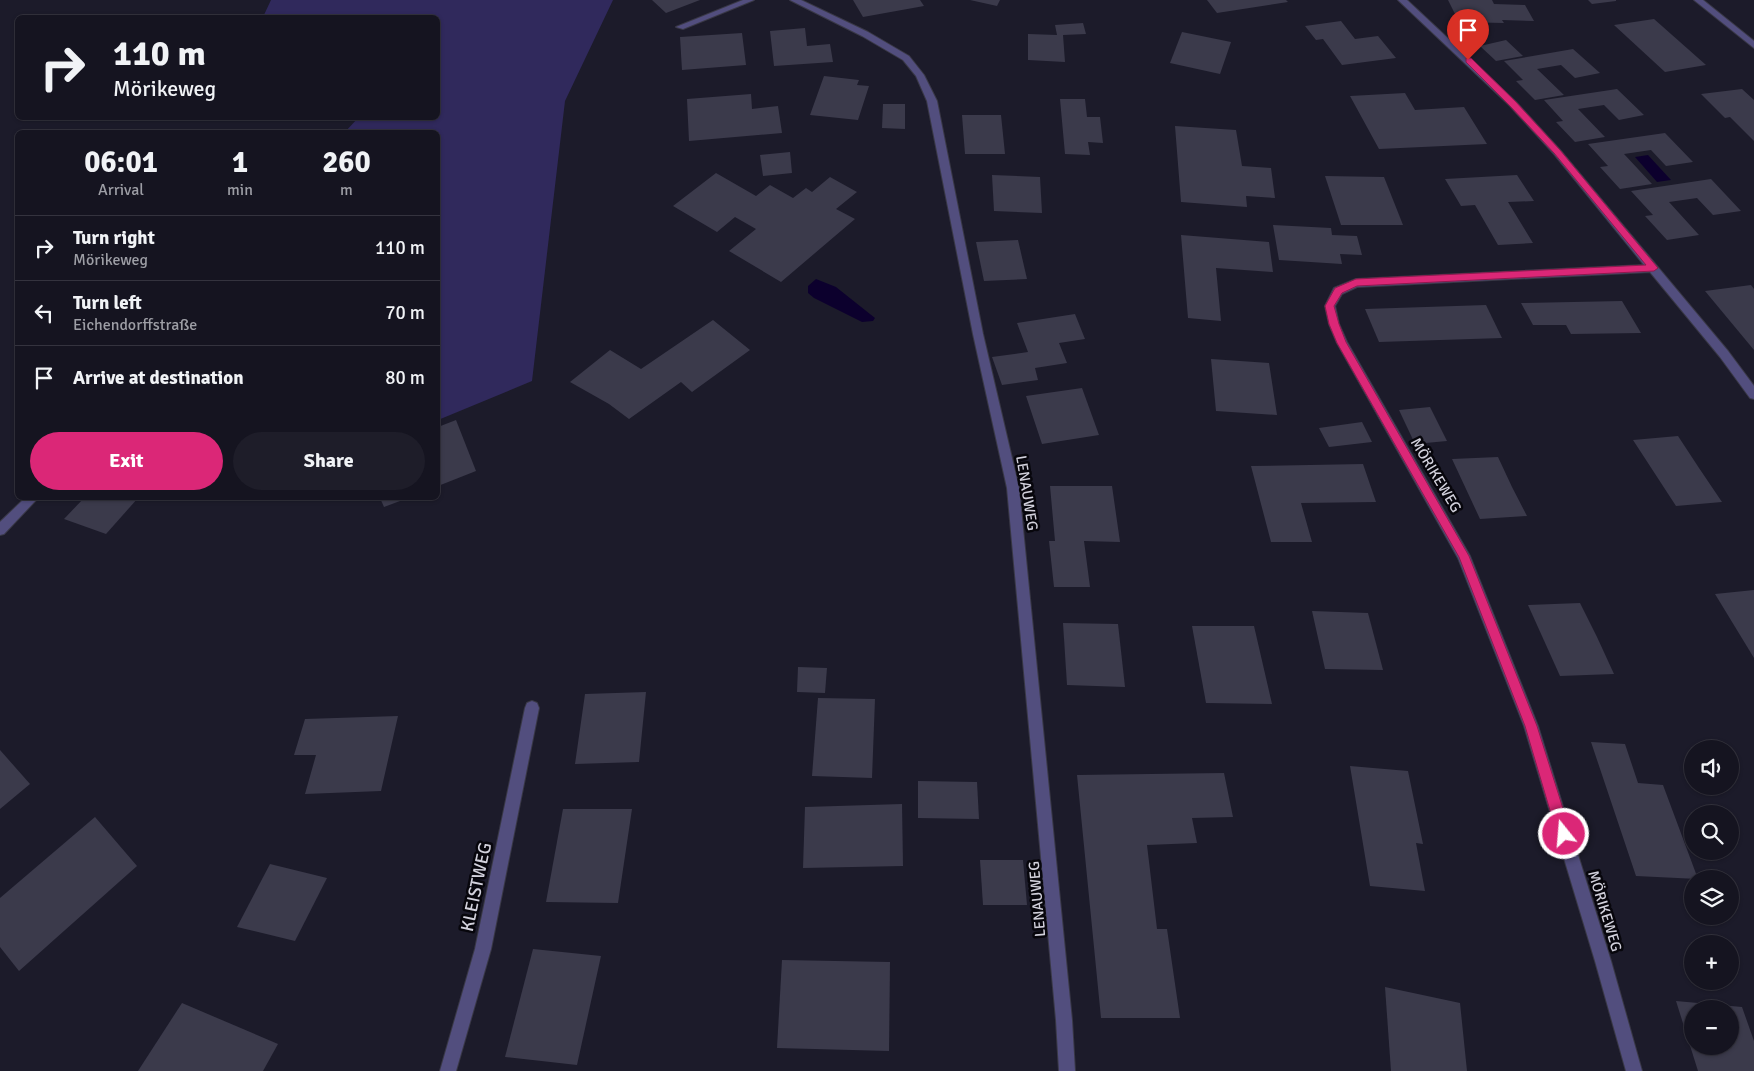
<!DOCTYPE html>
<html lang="en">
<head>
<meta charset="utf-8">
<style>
	body { margin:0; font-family:Signika,sans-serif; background:#1e1d29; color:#f1f3f6; height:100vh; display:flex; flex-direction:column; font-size:19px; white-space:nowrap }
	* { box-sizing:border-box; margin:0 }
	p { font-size:16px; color:#9d9ea5 }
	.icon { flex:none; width:28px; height:28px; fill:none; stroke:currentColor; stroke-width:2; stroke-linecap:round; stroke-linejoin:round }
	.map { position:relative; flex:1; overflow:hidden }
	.panel { position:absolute; left:15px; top:130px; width:425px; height:370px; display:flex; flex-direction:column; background:#151420; border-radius:8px; box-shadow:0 1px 4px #0004,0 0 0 1px #34333e }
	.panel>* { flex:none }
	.guide { position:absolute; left:15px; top:15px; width:425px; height:105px; border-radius:8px; box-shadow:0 1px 4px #0004,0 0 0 1px #34333e; background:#151420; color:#f1f3f6; overflow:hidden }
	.controls { position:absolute; left:1684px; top:740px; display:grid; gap:10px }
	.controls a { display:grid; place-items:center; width:55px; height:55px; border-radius:50%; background:#151420; box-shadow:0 1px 4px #0004,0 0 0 1px #34333e; font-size:25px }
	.pin { position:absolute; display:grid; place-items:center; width:42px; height:42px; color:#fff; margin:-51px -21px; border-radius:50% 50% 50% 0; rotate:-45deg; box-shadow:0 0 5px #0007 }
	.pin .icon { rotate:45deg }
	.me { position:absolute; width:55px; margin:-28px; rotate:343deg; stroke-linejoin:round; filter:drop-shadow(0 0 4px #0008) }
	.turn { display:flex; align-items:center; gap:18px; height:105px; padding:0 15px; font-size:22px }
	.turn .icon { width:65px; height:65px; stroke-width:2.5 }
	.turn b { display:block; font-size:35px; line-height:42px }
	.eta { display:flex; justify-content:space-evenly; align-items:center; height:85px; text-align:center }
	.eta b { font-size:30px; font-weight:700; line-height:35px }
	.primary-button { display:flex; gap:10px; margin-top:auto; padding:10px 15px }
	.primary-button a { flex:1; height:58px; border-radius:30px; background:#db2777; color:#fff; font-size:20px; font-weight:700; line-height:58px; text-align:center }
	.primary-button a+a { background:#1e1d29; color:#f1f3f6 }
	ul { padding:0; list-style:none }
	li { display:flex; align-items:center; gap:15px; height:65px; padding:0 15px; border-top:1px solid #34333e }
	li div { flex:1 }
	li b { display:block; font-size:19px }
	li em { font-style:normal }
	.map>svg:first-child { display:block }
	.green { fill:#30295c }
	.water { fill:#0c002d }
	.building { fill:#3b3a4b; fill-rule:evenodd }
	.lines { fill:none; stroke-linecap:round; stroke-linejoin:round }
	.minor-casing { stroke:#393846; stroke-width:2 }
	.minor { fill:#524e7e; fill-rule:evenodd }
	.route { fill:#db2777; stroke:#8e194d }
	.labels { text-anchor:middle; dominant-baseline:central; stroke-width:5; stroke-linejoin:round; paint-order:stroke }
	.street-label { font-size:15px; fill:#d2d1dc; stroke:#07060c }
	.near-street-label { font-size:18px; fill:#d2d1dc; stroke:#07060c }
</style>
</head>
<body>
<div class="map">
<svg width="1754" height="1071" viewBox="0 0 1754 1071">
	<rect width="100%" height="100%" fill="#1c1b2a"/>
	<!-- green -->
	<polygon class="green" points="271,0 613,0 565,101 532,381 438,420 438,132 345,132 358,118 438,118 438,18 263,17"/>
	<!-- water -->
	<g class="water">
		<polygon points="1648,155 1671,180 1657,182 1635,157"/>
		<polygon points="816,279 836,287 875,318 873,321 862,322 814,298 808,293 808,286"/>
	</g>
	<!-- building -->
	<g class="building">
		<polygon points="652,0 700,0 666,13"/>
		<polygon points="853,0 920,0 924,6 863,17"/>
		<polygon points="970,0 1000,0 997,6"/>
		<polygon points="1207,0 1286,0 1288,2 1217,13"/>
		<polygon points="1448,0 1492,0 1494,4 1525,5 1534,21 1502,20 1504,23 1459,22"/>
		<polygon points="1588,0 1616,0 1616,1 1592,4"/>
		<polygon points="1654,19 1706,65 1665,72 1614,25"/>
		<polygon points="1341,21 1355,39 1378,36 1396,58 1342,65 1323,39 1316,40 1305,26"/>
		<polygon points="1083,23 1086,34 1063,35 1065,62 1028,60 1028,34 1057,35 1055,25"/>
		<polygon points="805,28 807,46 830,44 833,62 774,66 770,31"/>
		<polygon points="1182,32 1231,42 1220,74 1170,63"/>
		<polygon points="742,33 746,65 682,70 680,37"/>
		<polygon points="1506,40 1523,56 1496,61 1480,46"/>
		<polygon points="1573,49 1600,73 1575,78 1561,65 1537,69 1564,95 1535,100 1516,81 1523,80 1504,61"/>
		<polygon points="824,76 859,80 857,85 869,86 858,120 810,115"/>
		<polygon points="1617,89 1644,115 1619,120 1604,105 1578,109 1605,137 1575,142 1556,122 1563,121 1544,100"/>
		<polygon points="1742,89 1754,100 1754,141 1730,117 1725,118 1701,94"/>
		<polygon points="1405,93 1415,110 1464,107 1487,144 1379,149 1350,96"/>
		<polygon points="751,94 752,109 778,106 782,133 689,141 687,99"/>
		<polygon points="1060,99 1085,99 1087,117 1100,117 1103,143 1088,142 1090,155 1065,154"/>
		<polygon points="883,104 905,104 905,129 882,128"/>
		<polygon points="962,115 1001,115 1005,154 965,154"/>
		<polygon points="1175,126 1236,130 1242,166 1271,168 1275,198 1246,196 1247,207 1181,202"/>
		<polygon points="1665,133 1693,162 1666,166 1651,150 1624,154 1652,184 1620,189 1600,167 1608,166 1588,144"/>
		<polygon points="790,152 792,173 763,176 760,155"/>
		<polygon points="716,173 756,196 770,185 793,198 806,188 812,192 830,177 857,192 836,209 855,219 781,282 729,251 756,229 735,217 717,232 673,206"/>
		<polygon points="992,175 1040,177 1042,213 994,211"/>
		<polygon points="1517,175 1534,201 1508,202 1533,243 1498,245 1475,205 1461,206 1445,179"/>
		<polygon points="1325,176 1384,177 1403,225 1341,225"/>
		<polygon points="1711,179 1741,211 1713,215 1697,198 1669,202 1699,235 1667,240 1645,216 1653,215 1631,191"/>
		<polygon points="1273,225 1331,228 1332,235 1357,236 1362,255 1340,254 1342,264 1279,260"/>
		<polygon points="1181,235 1269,242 1273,272 1216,268 1221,321 1188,318"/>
		<polygon points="1018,240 1027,279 984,281 976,242"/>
		<polygon points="1751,285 1754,289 1754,350 1705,291"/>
		<polygon points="1622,301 1641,333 1571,334 1566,325 1533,325 1521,303"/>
		<polygon points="1486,305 1502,338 1379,342 1365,309"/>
		<polygon points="1075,314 1085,339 1059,343 1067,363 1035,368 1038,380 1002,385 992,357 1028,352 1017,323"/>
		<polygon points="713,320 750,350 692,392 681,382 629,419 609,404 570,382 610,350 641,369"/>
		<polygon points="1211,359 1269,363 1277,415 1216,411"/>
		<polygon points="1082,388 1099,435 1042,444 1026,396"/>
		<polygon points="1430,407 1447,441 1415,444 1399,410"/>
		<polygon points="456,420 476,471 438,486 438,427"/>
		<polygon points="1362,422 1372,442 1329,447 1319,428"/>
		<polygon points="1678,436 1699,468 1722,502 1676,506 1633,440"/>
		<polygon points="1498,457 1512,487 1527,516 1480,519 1452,459"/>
		<polygon points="1363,464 1376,502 1301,503 1312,542 1271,542 1251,466"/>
		<polygon points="1050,486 1112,486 1120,542 1084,541 1090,587 1054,587 1049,541 1055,541"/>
		<polygon points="84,498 138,498 106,534 64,519"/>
		<polygon points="380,498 408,498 384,507"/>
		<polygon points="1754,590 1754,658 1715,594"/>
		<polygon points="1580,603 1597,637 1614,674 1560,676 1528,605"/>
		<polygon points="1312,611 1368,613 1383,670 1325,669"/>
		<polygon points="1063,623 1118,624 1125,687 1067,685"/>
		<polygon points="1192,626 1254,626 1272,704 1206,703"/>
		<polygon points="798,667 827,668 825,693 797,692"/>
		<polygon points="646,692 639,762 575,764 585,694"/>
		<polygon points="818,698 875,699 872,778 812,776"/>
		<polygon points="398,716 381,791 305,794 316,755 294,755 305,719"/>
		<polygon points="1591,742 1625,744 1638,783 1663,785 1698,879 1636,876"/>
		<polygon points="0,750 30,784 0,809"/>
		<polygon points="1350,766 1408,771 1423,844 1416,843 1425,891 1370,886"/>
		<polygon points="1224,773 1233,817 1192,818 1197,843 1147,845 1157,929 1167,929 1180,1018 1101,1018 1077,775"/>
		<polygon points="918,781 977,782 979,819 918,818"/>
		<polygon points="902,804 903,866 803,868 805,807"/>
		<polygon points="563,809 632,809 618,903 546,902"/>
		<polygon points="95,817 137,866 19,971 0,947 0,898"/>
		<polygon points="980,860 1023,860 1027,905 983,905"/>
		<polygon points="270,864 327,878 295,941 237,927"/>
		<polygon points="533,949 601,956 577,1065 505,1057"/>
		<polygon points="782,960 890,962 889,1051 777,1048"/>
		<polygon points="1385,987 1460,1003 1467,1071 1391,1071"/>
		<path d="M1676,1001L1742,1007L1754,1041V1071H1698ZM1692,1009H1730V1046H1692Z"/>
		<polygon points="182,1003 278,1044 263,1071 138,1071"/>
	</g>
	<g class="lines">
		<defs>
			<g id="minor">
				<polygon points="743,0 754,0 683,29 676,27"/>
				<polygon points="790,0 801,0 868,32 909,56 924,75 937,101 983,334 1019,488 1072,1020 1075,1071 1059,1071 1056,1020 1007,488 973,334 927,101 916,76 903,60 862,36"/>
				<polygon points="1398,0 1407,0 1516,102 1560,150 1728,351 1754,386 1754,399 1750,398 1720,357 1650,272 1357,287 1342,294 1335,306 1339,324 1347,342 1470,556 1538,726 1611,961 1642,1071 1626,1071 1595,961 1524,726 1458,558 1337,343 1329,324 1325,306 1334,288 1356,279 1644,265 1554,154 1510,106"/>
				<polygon points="1694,0 1703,0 1754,41 1754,48"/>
				<polygon points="25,498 38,498 4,534 0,535 0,522"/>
				<polygon points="532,701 537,703 539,708 491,949 456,1071 440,1071 475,949 525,708 527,703"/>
			</g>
		</defs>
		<!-- minor casing -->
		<use href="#minor" class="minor-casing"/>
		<!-- minor -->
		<use href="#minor" class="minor"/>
	</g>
	<!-- route -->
	<polygon class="route" points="1466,58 1471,58 1516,102 1560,150 1658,268 1654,271 1357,286 1342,293 1334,306 1339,324 1346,342 1469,556 1537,726 1571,834 1569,839 1564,841 1559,839 1557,834 1525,726 1459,557 1337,343 1329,324 1325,306 1335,288 1356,279 1646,265 1554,153 1510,106 1466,62"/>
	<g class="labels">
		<!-- street labels -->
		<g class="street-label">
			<text transform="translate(1436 475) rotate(59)">MÖRIKEWEG</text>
			<text transform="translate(1027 493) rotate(81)">LENAUWEG</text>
			<text transform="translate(1037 899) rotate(-95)">LENAUWEG</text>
			<text transform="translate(1605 911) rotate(73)">MÖRIKEWEG</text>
		</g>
		<!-- near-street labels -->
		<g class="near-street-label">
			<text transform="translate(476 887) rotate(-78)">KLEISTWEG</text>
		</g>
	</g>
</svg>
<div class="controls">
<a><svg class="icon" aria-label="sound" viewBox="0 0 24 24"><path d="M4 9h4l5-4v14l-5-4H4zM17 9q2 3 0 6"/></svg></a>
<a><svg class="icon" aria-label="search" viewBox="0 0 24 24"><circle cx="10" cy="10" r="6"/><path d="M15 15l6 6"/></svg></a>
<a><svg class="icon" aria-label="layers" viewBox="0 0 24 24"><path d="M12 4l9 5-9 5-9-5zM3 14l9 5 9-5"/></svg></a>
<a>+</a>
<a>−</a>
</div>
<div class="pin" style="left:1468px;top:60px;background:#d93025"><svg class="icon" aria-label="arrive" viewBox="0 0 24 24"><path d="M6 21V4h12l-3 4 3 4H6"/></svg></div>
<svg class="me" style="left:1564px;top:834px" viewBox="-20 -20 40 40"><circle r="17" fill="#db2777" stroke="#fff" stroke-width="3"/><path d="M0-11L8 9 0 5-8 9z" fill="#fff"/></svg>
<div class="guide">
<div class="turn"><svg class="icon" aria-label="right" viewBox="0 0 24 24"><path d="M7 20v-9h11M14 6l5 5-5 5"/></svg><div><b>110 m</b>Mörikeweg</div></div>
</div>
<section class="panel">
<div class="eta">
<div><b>06:01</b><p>Arrival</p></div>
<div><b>1</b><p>min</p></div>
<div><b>260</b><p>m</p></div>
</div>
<ul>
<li><svg class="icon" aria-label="right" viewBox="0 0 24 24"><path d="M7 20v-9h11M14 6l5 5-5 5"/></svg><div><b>Turn right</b><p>Mörikeweg</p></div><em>110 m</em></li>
<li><svg class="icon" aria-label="left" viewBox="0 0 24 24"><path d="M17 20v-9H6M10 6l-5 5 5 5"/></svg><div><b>Turn left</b><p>Eichendorffstraße</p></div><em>70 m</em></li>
<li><svg class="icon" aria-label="arrive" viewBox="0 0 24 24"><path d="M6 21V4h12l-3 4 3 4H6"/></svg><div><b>Arrive at destination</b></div><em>80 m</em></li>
</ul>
<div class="primary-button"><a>Exit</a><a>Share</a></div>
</section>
</div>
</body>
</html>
